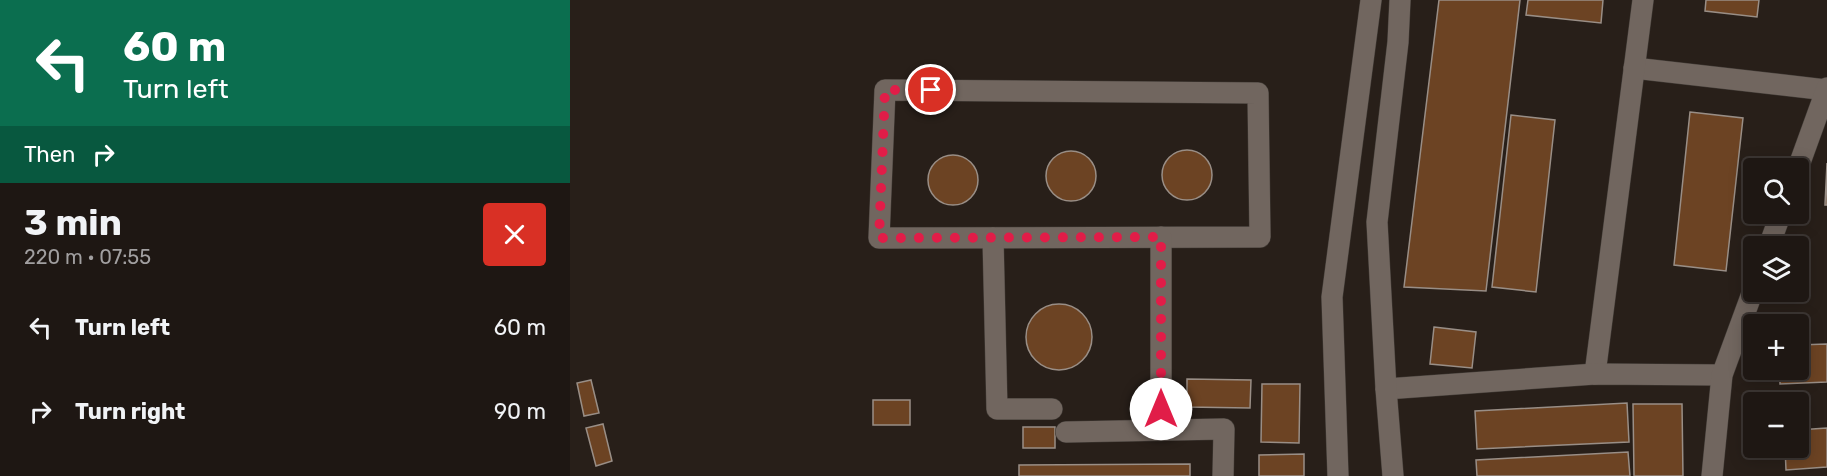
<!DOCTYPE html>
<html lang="en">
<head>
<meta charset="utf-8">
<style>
	body { margin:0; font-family:Rubik,sans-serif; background:#2b2421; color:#f1f3f6; height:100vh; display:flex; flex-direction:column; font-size:22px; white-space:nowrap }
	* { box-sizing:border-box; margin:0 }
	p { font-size:20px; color:#a19fa0 }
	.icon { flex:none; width:33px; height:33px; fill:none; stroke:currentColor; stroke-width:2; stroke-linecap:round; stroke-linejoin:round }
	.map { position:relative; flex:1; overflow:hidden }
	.side { display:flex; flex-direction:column; background:#1e1713; width:570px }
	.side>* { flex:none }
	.banner { background:#0b6e4f; color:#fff; overflow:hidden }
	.fabs { position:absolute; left:1173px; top:158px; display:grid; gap:12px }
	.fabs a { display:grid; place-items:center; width:66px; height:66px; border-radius:6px; background:#1e1713; box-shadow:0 3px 15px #0003,0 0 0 2px #3c3633; font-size:30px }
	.pin { position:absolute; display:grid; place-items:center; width:51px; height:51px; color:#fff; margin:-26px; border:3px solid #fff; border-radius:50%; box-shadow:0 2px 6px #0007 }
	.me { position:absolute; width:66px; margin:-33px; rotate:0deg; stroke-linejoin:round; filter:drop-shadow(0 0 4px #0008) }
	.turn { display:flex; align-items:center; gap:21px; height:126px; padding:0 24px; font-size:27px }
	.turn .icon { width:78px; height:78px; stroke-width:2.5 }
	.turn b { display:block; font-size:42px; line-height:51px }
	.then { display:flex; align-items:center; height:57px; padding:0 24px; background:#0003; gap:12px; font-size:22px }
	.round { display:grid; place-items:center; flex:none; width:63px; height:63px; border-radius:6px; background:#2b2421 }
	.headline { display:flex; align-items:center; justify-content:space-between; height:102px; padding:0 24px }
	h1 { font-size:36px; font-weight:700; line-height:45px }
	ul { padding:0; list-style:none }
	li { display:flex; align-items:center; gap:18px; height:84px; padding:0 24px }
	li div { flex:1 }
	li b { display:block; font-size:22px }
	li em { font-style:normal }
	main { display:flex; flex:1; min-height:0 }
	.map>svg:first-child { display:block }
	.building { fill:#6c4323; stroke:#998e86; stroke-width:1.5 }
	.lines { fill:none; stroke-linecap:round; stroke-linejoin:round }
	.minor-casing { stroke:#423c37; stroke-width:22 }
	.minor { stroke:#71665f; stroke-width:21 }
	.route { stroke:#e11d48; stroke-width:10; stroke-dasharray:0 18 }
</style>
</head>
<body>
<main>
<section class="side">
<div class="banner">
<div class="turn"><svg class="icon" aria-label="left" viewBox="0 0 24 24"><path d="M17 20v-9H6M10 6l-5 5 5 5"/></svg><div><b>60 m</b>Turn left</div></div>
<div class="then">Then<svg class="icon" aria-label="right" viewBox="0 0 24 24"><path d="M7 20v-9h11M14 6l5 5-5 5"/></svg></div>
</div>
<div class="headline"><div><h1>3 min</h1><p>220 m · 07:55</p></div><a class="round" style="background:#d93025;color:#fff"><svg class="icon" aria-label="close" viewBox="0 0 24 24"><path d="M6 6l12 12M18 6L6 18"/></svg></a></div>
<ul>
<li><svg class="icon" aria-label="left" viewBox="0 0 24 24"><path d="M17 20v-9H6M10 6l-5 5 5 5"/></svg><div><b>Turn left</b></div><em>60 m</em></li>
<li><svg class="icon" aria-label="right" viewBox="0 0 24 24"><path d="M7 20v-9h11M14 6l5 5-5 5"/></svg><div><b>Turn right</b></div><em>90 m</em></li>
</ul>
</section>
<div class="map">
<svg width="1257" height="476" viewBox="0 0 1257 476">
	<rect width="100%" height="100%" fill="#281f19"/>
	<!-- building -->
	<g class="building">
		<polygon points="869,0 950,0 916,291 834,287"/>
		<polygon points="958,0 1033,0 1031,23 956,15"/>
		<polygon points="1136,0 1189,0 1187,17 1135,11"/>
		<polygon points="1120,112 1173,118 1156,271 1104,265"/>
		<polygon points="941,115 985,120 966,292 922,287"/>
		<circle cx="617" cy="175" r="25"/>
		<circle cx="501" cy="176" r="25"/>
		<circle cx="383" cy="180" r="25"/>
		<polygon points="1257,163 1257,205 1255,205"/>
		<circle cx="489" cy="337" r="33"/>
		<polygon points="864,327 906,332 902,368 860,364"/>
		<polygon points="1257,344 1257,382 1210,384 1210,369 1228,369 1228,345"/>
		<polygon points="617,379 681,380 680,408 617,407"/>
		<polygon points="21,380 29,413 14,416 7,383"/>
		<polygon points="692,384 730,384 729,443 691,442"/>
		<rect x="303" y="400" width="37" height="25"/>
		<polygon points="1057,403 1059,442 907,449 905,411"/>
		<polygon points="1063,404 1112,404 1113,476 1064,476"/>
		<polygon points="33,424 42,461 26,466 16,428"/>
		<rect x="453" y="427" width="32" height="21"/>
		<polygon points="1257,428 1257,467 1216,470 1215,447 1228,447 1228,430"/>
		<polygon points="1058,452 1060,476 907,476 906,460"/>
		<polygon points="734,454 734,476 689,476 689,455"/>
		<polygon points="620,464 620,476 449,476 449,465"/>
	</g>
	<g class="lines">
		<defs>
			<g id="minor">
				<polyline points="1064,68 1257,90"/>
				<polygon points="315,90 688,93 690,237 309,238"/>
				<polyline points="1228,168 1257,88"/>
				<polyline points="591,237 591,430"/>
				<polyline points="423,238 427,409 482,409"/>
				<polyline points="1199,246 1211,213"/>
				<polyline points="1025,374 1073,0"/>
				<polyline points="816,389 1025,374 1152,375"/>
				<polyline points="496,432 654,429 653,476"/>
				<polyline points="768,476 762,297 801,0"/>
				<polyline points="823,476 816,389 807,222 828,42 830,0"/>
				<polyline points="1142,476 1152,375 1184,288"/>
			</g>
		</defs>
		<!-- minor casing -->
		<use href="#minor" class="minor-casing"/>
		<!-- minor -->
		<use href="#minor" class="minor"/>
	</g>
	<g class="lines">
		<!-- route -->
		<polyline class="route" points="361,90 315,90 309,238 591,237 591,409"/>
	</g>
</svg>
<div class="fabs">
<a><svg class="icon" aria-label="search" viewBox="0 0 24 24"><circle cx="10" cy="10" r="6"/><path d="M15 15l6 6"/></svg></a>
<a><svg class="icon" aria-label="layers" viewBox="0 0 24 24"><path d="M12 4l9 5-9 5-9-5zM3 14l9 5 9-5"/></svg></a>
<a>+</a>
<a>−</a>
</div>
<div class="pin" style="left:361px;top:90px;background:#d93025"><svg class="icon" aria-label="arrive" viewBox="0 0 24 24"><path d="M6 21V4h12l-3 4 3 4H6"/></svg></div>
<svg class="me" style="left:591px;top:409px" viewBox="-20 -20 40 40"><circle r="19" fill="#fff"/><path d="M0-13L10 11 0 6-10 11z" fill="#e11d48"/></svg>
</div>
</main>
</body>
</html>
